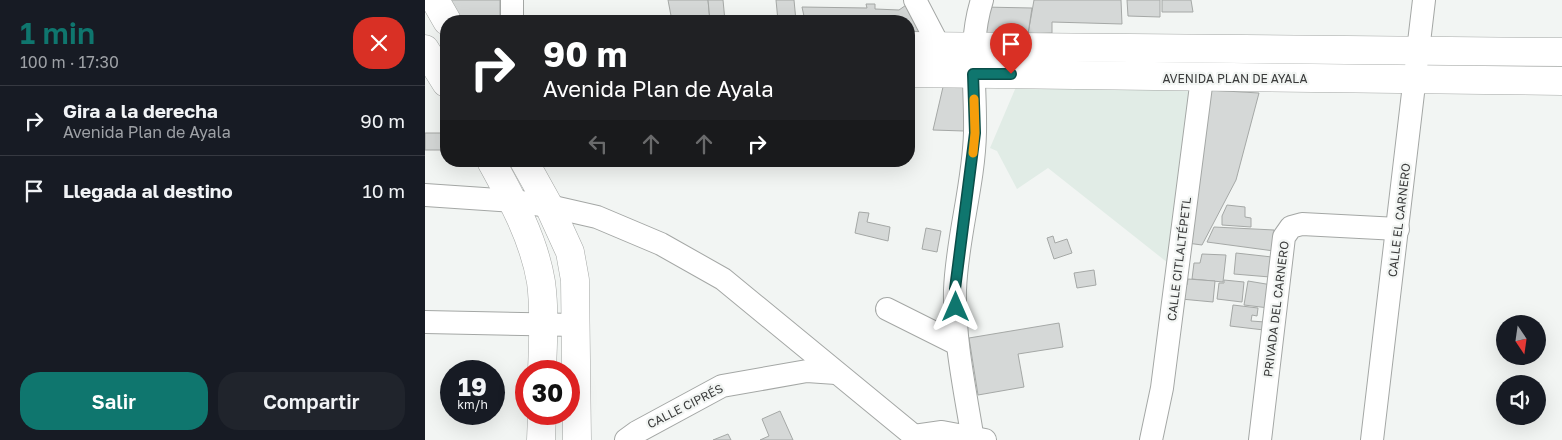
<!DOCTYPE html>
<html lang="es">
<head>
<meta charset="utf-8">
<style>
	body { margin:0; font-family:"Golos Text",sans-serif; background:#20242c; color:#f1f3f6; height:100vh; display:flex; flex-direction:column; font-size:19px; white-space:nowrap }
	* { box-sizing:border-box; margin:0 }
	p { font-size:16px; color:#9ea1a6 }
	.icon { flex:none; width:28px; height:28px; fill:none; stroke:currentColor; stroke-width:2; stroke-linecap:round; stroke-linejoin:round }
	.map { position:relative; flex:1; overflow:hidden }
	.details { display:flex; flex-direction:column; background:#171b24; width:425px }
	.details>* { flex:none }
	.hud { position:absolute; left:15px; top:15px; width:475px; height:152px; border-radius:20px; box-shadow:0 5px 20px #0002; background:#202124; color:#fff; overflow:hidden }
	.needle { width:32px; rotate:167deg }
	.fabs { position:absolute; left:1071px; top:315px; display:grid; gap:10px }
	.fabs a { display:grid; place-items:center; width:50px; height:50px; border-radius:50%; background:#171b24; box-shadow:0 5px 20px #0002; font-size:25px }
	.speed { position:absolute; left:15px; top:360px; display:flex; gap:10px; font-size:25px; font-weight:700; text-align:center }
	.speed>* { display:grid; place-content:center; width:65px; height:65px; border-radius:50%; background:#171b24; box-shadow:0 5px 20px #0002; line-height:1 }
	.speed small { font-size:12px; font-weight:400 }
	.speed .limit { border:8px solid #d22; background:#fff; color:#111 }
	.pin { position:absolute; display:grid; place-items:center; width:42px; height:42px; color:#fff; margin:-51px -21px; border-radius:50% 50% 50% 0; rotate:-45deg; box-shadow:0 0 5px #0007 }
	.pin .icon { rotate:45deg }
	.me { position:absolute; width:55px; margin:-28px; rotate:0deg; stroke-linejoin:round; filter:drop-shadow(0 0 4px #0008) }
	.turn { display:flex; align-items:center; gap:18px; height:105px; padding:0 20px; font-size:22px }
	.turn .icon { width:65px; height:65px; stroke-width:2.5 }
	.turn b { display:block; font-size:35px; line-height:42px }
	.lanes { display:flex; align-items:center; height:48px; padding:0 20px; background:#0003; justify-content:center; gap:25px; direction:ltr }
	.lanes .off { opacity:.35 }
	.round { display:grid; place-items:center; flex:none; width:52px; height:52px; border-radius:20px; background:#20242c }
	.overview { display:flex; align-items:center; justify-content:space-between; height:85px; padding:0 20px }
	h1 { font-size:30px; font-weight:600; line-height:38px; color:#0f766e }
	.cta { display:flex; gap:10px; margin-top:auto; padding:10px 20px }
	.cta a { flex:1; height:58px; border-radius:20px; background:#0f766e; color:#fff; font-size:20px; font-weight:600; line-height:58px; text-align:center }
	.cta a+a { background:#20242c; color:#f1f3f6 }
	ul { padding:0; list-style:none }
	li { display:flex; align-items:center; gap:15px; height:70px; padding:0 20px; border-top:1px solid #363941 }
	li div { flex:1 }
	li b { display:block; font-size:19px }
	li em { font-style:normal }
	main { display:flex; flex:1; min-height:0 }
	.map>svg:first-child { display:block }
	.built { fill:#e1ece6 }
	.building { fill:#d5d8d7; stroke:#a5a8a6 }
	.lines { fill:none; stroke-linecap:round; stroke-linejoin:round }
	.minor-casing { stroke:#a4a7a5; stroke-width:24 }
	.major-casing { stroke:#a4a7a5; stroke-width:29 }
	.minor { stroke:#fff; stroke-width:22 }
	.major { stroke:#fff; stroke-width:28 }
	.route-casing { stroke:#0a4d48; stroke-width:12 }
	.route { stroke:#0f766e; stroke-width:9 }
	.slow { stroke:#f59e0b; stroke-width:9 }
	.labels { text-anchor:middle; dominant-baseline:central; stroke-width:4.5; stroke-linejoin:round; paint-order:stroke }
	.street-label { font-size:12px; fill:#3b3c3c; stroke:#f2f5f3 }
</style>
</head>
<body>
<main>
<section class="details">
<div class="overview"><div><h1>1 min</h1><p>100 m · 17:30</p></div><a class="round" style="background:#d93025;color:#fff"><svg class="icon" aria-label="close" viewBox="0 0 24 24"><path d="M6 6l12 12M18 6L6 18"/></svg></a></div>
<ul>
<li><svg class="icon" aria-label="right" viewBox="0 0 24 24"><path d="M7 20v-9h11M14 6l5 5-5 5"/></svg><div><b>Gira a la derecha</b><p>Avenida Plan de Ayala</p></div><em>90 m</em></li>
<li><svg class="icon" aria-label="arrive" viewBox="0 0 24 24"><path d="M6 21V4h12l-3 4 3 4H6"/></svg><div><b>Llegada al destino</b></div><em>10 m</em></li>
</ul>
<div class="cta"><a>Salir</a><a>Compartir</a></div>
</section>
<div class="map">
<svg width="1137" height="440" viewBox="0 0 1137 440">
	<rect width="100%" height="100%" fill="#f2f5f3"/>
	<!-- built -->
	<polygon class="built" points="594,80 770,82 743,263 623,168 592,189 572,151 565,148"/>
	<!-- building -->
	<g class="building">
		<polygon points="23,0 75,0 75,21 45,21 30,13"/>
		<polygon points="243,0 283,0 285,21 247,21"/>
		<polygon points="283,0 298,0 300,21 285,21"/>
		<polygon points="351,0 369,0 371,21 353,21"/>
		<polygon points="609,0 696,0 697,24 627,22 627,33 603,34"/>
		<polygon points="702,0 735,0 735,17 703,16"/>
		<polygon points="737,0 766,0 768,12 737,12"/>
		<polygon points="484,3 494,32 484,32 484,21 380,21 377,7 442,8 441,4 450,4 450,9 474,10"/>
		<polygon points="558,7 607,8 603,34 552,35"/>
		<polygon points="543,86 539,131 508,130 518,87"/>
		<polygon points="783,90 834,93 811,180 777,245 762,243"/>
		<rect x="0" y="133" width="17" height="17"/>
		<polygon points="802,205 820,207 820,217 826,218 826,227 797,225 797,216"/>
		<polygon points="434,212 444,213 442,222 465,227 463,241 430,233"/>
		<polygon points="789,227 849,230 849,251 782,242"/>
		<polygon points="501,228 516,231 512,252 497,249"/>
		<polygon points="628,236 630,243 642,239 647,253 629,259 622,238"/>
		<polygon points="811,253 847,257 845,277 809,274"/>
		<polygon points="777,254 801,255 798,282 767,279 769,263 775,263"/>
		<polygon points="669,270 671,285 652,288 649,273"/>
		<polygon points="763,279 790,281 788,302 756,299 757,285 762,285"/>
		<polygon points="799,280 819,282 817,302 792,299 794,283 799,283"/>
		<polygon points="823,281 847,285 844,308 819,305"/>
		<polygon points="808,305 833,308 832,316 827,315 826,321 840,322 839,330 805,326"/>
		<polygon points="634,323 638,347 593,354 599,387 553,395 544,338"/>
		<polygon points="355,411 368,440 335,440 344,436 337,419"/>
		<polygon points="303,434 306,440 288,440"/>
	</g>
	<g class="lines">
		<defs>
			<g id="minor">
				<polyline points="87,0 87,21"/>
				<polyline points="490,0 514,46 515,61"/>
				<polyline points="0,195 88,201 124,206 172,217 236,244 298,279 494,440"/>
				<polyline points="462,309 532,344"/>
				<polyline points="0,322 152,325"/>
				<polyline points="489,436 517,432 560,440"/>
				<polyline points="201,440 212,432 297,386 382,371 411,373"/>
				<path d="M548,440C540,390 529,340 530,290C532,237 549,184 550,132C551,86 543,44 557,0"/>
				<polyline points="726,440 737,388 777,78"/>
				<polyline points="835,440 859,237 866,227 877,224 973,229"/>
				<polyline points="947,440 999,0"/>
			</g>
			<g id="major">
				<polyline points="10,0 22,21"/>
				<polyline points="484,46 1137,52"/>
				<polyline points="0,49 21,83"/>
				<polyline points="484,73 1137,81"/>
				<path d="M66,161C87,199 109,239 116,282C120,311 118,342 117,371"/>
				<polyline points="99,161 124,206 145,252 150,280 152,440"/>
				<polyline points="116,440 117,414"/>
			</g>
		</defs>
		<!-- minor casing -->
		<use href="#minor" class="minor-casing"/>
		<!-- major casing -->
		<use href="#major" class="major-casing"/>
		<!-- minor -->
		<use href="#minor" class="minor"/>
		<!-- major -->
		<use href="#major" class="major"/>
	</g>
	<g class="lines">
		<defs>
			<polyline id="route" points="531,307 530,289 550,133 548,74 586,74"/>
		</defs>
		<!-- route casing -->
		<use href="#route" class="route-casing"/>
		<!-- route -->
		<use href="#route" class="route"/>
		<!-- slow -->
		<polyline class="slow" points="548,153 550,133 549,99"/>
	</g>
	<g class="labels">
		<!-- street labels -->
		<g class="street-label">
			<text x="810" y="78">AVENIDA PLAN DE AYALA</text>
			<text transform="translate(974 220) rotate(-83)">CALLE EL CARNERO</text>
			<text transform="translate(754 259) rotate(-83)">CALLE CITLALTÉPETL</text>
			<text transform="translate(851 309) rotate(-83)">PRIVADA DEL CARNERO</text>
			<text transform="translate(260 406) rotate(-27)">CALLE CIPRÉS</text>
		</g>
	</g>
</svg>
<div class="fabs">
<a><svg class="needle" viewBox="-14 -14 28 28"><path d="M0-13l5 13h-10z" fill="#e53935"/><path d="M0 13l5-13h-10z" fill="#9ea1a6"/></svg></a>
<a><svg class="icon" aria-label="sound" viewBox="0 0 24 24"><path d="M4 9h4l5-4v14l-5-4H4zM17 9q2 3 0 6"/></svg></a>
</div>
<div class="speed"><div>19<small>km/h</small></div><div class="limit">30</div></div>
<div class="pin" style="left:586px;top:74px;background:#d93025"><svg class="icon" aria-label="arrive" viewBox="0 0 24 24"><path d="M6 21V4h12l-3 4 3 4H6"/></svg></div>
<svg class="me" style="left:531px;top:307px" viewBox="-20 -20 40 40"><path d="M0-17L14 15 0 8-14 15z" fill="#0f766e" stroke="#fff" stroke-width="4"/></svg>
<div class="hud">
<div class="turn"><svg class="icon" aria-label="right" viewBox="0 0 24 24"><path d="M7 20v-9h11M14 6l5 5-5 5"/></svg><div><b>90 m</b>Avenida Plan de Ayala</div></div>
<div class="lanes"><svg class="icon off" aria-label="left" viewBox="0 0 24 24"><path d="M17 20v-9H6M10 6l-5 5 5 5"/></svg><svg class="icon off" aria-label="ahead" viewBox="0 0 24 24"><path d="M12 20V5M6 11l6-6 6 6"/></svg><svg class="icon off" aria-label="ahead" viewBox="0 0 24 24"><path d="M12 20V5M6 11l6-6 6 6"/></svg><svg class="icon" aria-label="right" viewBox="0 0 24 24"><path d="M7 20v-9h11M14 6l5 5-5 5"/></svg></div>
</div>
</div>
</main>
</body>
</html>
